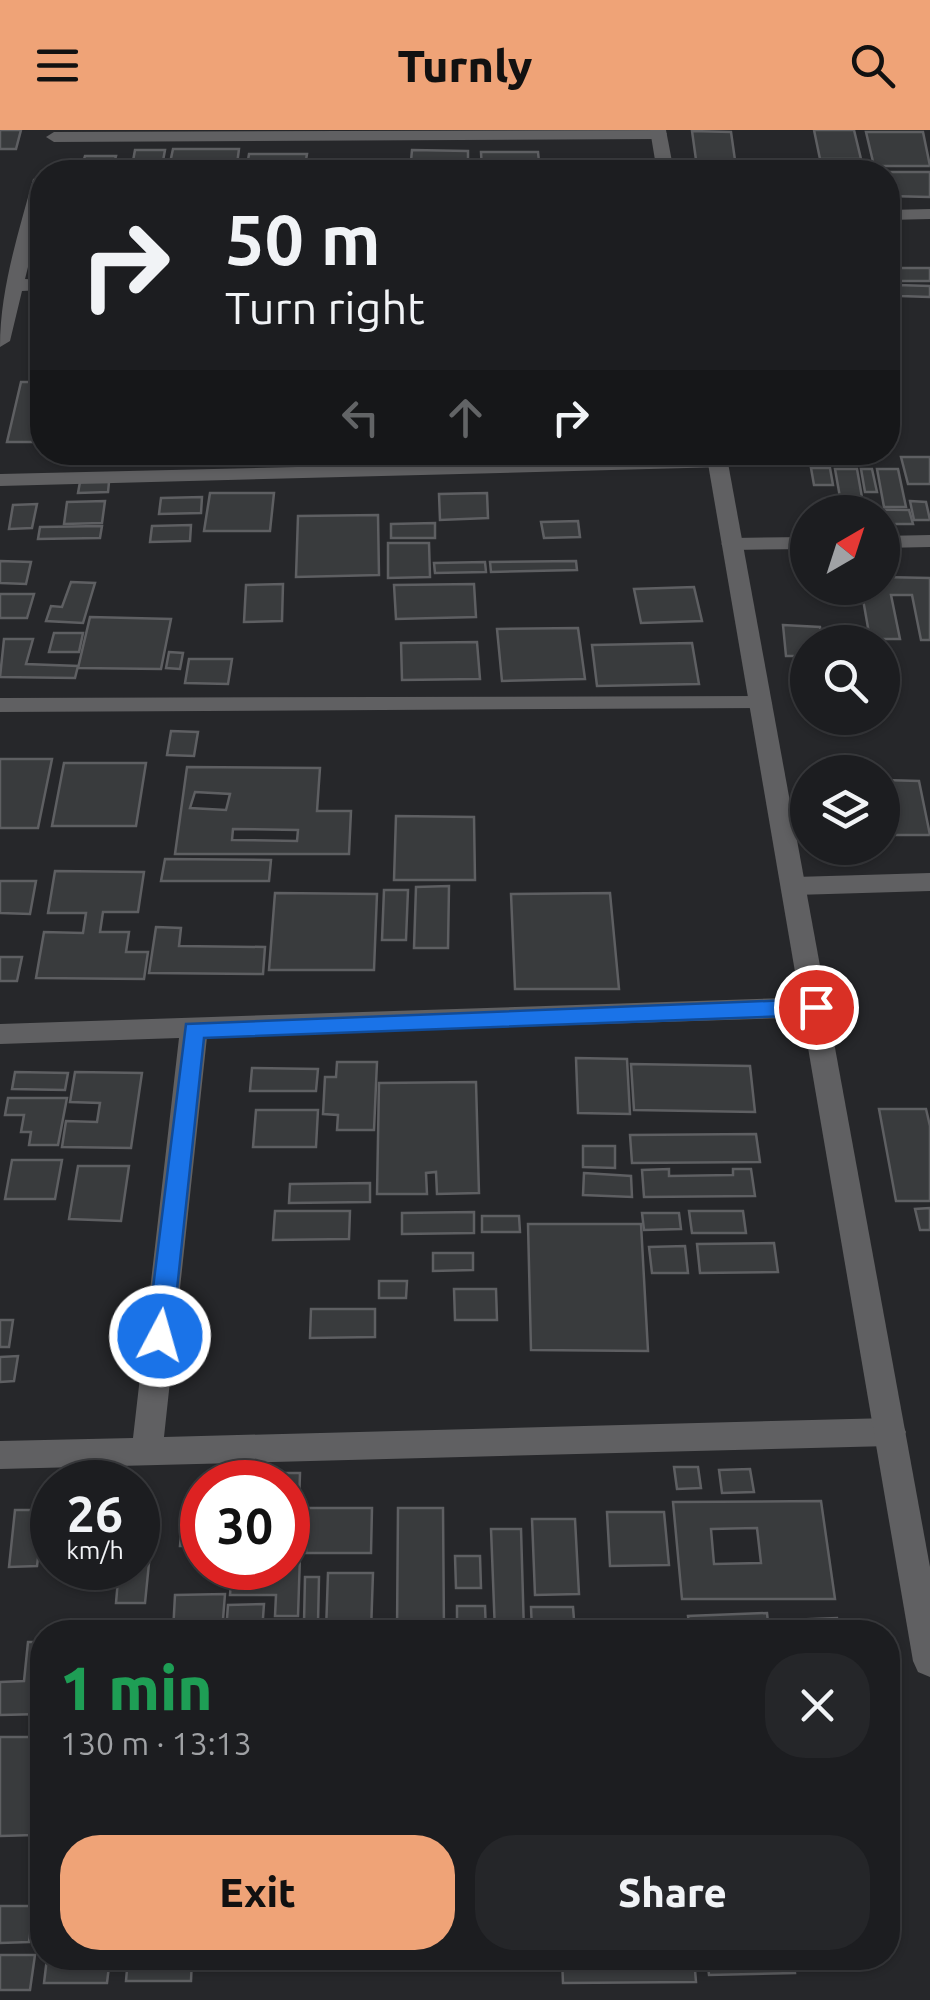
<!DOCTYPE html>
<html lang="en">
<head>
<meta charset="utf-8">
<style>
	body { margin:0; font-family:Ubuntu,sans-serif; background:#252629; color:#f1f3f6; height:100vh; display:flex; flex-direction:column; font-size:38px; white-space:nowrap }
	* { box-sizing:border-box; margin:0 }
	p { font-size:32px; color:#a0a2a5 }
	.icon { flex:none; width:55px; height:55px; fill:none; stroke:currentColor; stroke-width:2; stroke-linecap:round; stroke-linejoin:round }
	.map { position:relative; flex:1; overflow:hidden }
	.side { position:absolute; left:30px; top:1490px; width:870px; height:350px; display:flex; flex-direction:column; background:#1c1d20; border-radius:40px; box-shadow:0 2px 8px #0004,0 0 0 2px #3a3b3e }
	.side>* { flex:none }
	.guide { position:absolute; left:30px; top:30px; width:870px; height:305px; border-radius:40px; box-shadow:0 2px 8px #0004,0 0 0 2px #3a3b3e; background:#1c1d20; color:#f1f3f6; overflow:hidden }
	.needle { width:65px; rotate:39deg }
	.fabs { position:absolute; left:790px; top:365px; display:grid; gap:20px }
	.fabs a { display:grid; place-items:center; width:110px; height:110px; border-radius:50%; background:#1c1d20; box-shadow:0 2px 8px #0004,0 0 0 2px #3a3b3e; font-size:50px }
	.speed { position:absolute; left:30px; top:1330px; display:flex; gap:20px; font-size:50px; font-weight:700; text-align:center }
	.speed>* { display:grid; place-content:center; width:130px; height:130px; border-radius:50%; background:#1c1d20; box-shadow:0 2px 8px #0004,0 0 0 2px #3a3b3e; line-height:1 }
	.speed small { font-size:25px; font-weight:400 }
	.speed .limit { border:15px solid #d22; background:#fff; color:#111 }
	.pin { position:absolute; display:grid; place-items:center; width:85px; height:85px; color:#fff; margin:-42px; border:5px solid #fff; border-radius:50%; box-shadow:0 2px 10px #0007 }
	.me { position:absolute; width:110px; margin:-55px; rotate:6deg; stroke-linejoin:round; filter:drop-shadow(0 0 8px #0008) }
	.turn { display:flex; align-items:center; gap:35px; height:210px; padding:0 30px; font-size:45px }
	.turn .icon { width:130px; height:130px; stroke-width:2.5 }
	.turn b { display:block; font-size:70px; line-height:85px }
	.lanes { display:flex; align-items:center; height:95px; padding:0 30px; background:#0003; justify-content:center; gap:50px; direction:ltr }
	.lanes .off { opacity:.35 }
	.round { display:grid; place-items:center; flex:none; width:105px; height:105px; border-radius:40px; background:#252629 }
	.headline { display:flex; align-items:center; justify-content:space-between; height:170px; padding:0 30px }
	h1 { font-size:60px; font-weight:800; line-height:75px; color:#1e9e55 }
	.primary-button { display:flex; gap:20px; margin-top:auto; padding:20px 30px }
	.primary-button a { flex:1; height:115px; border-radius:40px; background:#efa377; color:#111; font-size:40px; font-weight:800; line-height:115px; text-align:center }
	.primary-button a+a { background:#252629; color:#f1f3f6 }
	header { display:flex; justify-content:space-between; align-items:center; height:130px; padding:0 30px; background:#efa377; color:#111; font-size:45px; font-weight:800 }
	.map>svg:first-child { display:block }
	.building { fill:#393b3d; stroke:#5e5f62; stroke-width:2.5; fill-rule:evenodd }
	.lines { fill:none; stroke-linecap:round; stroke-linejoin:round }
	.minor { fill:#606062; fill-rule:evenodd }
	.tertiary { fill:#606062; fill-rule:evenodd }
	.route { fill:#1a73e8; stroke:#114b97; stroke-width:2.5 }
</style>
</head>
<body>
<header><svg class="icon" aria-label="menu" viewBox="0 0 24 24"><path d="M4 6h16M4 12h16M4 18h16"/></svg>Turnly<svg class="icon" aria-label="search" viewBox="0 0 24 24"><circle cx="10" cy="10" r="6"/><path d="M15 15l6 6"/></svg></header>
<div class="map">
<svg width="930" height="1870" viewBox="0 0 930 1870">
	<rect width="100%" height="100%" fill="#26272a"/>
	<!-- building -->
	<g class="building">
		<polygon points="0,0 21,0 16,19 0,19"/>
		<polygon points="814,0 854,0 861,29 820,29"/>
		<polygon points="692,1 731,2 736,37 697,37"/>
		<polygon points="866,2 923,2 930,36 874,36"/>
		<polygon points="173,19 239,19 236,42 168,42"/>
		<polygon points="135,20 165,20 161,42 131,42"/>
		<polygon points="412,20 468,21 468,42 410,42"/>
		<polygon points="481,22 538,22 540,42 482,42"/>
		<polygon points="249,24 307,24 304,42 246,42"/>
		<polygon points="85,26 116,26 112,42 80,42"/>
		<polygon points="867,42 930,42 930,67 888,66 888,42"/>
		<polygon points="888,138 930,138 930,151 891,151"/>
		<polygon points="897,155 930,156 930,167 900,166"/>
		<polygon points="21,252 42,252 42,312 7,312"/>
		<polygon points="755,322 879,322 880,327 756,325"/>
		<polygon points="901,327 930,327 930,354 908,354"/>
		<polygon points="811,338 830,338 833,355 814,355"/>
		<polygon points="835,339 857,339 863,373 841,373"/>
		<polygon points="861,339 872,339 877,362 865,362"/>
		<polygon points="877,339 898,339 906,377 884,377"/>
		<polygon points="80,352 109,352 108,362 78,363"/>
		<polygon points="210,363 274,363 270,401 204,401"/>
		<polygon points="487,363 488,388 440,390 439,364"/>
		<polygon points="202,367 201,383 159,384 161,368"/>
		<polygon points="105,371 102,393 64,394 67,372"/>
		<polygon points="910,371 926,372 930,390 914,390"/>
		<polygon points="37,374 32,398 9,399 13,375"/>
		<polygon points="842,379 909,380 913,394 882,394 882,382 843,382"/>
		<polygon points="378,385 379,445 296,447 298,386"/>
		<polygon points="578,391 580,407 544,408 541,392"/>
		<polygon points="435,393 435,408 391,408 391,394"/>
		<polygon points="191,395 190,411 150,412 152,396"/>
		<polygon points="102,396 100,408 38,409 40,397"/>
		<polygon points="388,413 429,413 430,447 388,448"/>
		<polygon points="0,431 31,432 26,454 0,453"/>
		<polygon points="576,431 577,440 491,442 490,432"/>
		<polygon points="485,432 486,442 435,443 434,433"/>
		<polygon points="882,447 930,448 930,510 921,510 912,465 891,465 900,509 870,509 861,458 882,458"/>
		<polygon points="71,452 95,453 83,493 46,491 51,476 62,477"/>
		<polygon points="283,454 282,491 244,492 246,455"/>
		<polygon points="474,454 476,487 396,489 394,455"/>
		<polygon points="694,457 702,491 641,493 634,459"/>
		<polygon points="0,464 34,464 27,488 0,488"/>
		<polygon points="90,487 171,489 161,539 78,538"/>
		<polygon points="783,495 820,497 822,512 808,512 808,526 786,526"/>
		<polygon points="578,498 585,549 502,551 497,499"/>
		<polygon points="54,503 83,503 79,522 49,522"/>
		<polygon points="4,509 33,509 26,534 78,536 75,548 0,547"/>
		<polygon points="477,512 480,549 402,550 401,513"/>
		<polygon points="692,513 699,554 597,556 592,515"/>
		<polygon points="169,522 183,523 180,539 166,538"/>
		<polygon points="189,529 232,529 228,554 185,553"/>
		<polygon points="171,601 198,602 194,626 167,625"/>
		<polygon points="0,629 52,629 38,698 0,698"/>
		<polygon points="64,633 146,633 136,696 52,696"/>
		<path d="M187,637L320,638L317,681H351L349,724H175ZM195,662L230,664L226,680L190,678ZM233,699L298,700L297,711L232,710Z"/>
		<polygon points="884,650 919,651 930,705 893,705"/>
		<polygon points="396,686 474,687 475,750 394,750"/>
		<polygon points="165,729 271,730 269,751 161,751"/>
		<polygon points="55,741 144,742 138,782 103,782 100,802 129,802 126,822 148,822 144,849 36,848 44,802 83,803 86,783 48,783"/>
		<polygon points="0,751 36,751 30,784 0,783"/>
		<polygon points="449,756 448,818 414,818 416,757"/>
		<polygon points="384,760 408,760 406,810 382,810"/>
		<polygon points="275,763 377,764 374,840 269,840"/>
		<polygon points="610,763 619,859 515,859 511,764"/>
		<polygon points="156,797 181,798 179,816 265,817 263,844 149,843"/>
		<polygon points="0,827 22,827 17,851 0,851"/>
		<polygon points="576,928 627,929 630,984 578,983"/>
		<polygon points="337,932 377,932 374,1000 337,1000 338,985 323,984 325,947 336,947"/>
		<polygon points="631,934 750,936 755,982 634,980"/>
		<polygon points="252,938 318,939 316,961 250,961"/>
		<polygon points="15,942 68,943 65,960 12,959"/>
		<polygon points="75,942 142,943 131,1018 62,1017 66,991 97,992 100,973 70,972"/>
		<polygon points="476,952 479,1063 437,1064 436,1042 426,1043 427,1064 377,1064 379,953"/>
		<polygon points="8,968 67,968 58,1015 29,1015 31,1002 21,1002 24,985 5,985"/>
		<polygon points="879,979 926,979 930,996 930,1071 896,1071"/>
		<polygon points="256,980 318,980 316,1017 253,1017"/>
		<polygon points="756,1004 760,1032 632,1033 630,1005"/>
		<polygon points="583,1016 615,1016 615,1038 583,1037"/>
		<polygon points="12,1030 62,1030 55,1069 5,1069"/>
		<polygon points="78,1036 129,1036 121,1091 69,1089"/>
		<polygon points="669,1039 669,1046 733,1045 733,1039 751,1039 755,1066 644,1067 642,1040"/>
		<polygon points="584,1043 631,1046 632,1067 583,1065"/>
		<polygon points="370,1053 370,1072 289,1073 290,1054"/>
		<polygon points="930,1078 930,1100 920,1100 915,1079"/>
		<polygon points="275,1081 350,1081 349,1109 273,1110"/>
		<polygon points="689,1081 743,1081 746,1103 692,1103"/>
		<polygon points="474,1082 474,1103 402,1104 402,1083"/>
		<polygon points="642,1083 679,1083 681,1099 644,1100"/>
		<polygon points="482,1086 519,1086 520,1102 482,1102"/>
		<polygon points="528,1094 641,1094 648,1221 531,1220"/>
		<polygon points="774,1113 778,1142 700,1143 697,1114"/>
		<polygon points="685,1116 688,1143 652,1143 649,1117"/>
		<polygon points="433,1123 473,1123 473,1140 433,1141"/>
		<polygon points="379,1151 407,1151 406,1168 379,1168"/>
		<polygon points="454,1159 496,1159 497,1190 455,1190"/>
		<polygon points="311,1179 375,1179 375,1207 310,1208"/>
		<polygon points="0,1190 13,1190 9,1217 0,1217"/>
		<polygon points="18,1226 14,1251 0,1252 0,1227"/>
		<polygon points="674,1337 698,1337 701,1358 677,1359"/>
		<polygon points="750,1339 754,1362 722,1363 719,1340"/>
		<polygon points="276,1343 300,1343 299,1375 288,1375 288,1352 276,1352"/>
		<path d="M821,1371L835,1469H682L673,1372ZM757,1398L761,1433L714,1434L711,1399Z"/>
		<polygon points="308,1378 372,1378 371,1423 306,1423"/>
		<polygon points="398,1378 443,1378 444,1502 397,1502"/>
		<polygon points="15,1380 44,1380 37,1436 9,1437"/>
		<polygon points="183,1382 202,1382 202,1416 180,1416"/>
		<polygon points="607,1382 664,1382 669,1435 610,1436"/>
		<polygon points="532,1389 575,1389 579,1464 535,1465"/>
		<polygon points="491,1399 521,1399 524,1502 495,1502"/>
		<polygon points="138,1413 151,1413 145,1473 116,1473 119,1438 138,1438"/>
		<polygon points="288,1426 300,1426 298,1486 275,1486 276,1465 230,1465 232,1438 288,1438"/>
		<polygon points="455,1426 480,1426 481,1458 456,1458"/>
		<polygon points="328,1443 373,1443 371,1501 326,1501"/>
		<polygon points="305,1447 319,1447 318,1493 304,1493"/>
		<polygon points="225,1464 222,1502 173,1502 175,1465"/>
		<polygon points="264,1474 262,1502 226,1502 228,1475"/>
		<polygon points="457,1476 485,1476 486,1502 457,1502"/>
		<polygon points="531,1477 573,1477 575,1502 532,1502"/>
		<polygon points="767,1483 769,1502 690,1502 688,1486"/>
		<polygon points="837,1488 840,1502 790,1502 788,1490"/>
		<polygon points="107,1496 147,1497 147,1502 106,1502"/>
		<polygon points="28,1512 42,1512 42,1584 0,1585 0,1552 24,1551"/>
		<polygon points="0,1607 42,1607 34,1705 0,1706"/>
		<polygon points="0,1776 33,1776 29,1812 0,1813"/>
		<polygon points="0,1825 35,1825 30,1860 0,1860"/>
		<polygon points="47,1828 110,1828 107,1853 44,1853"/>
		<polygon points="128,1828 192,1828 191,1851 126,1851"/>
		<polygon points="562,1828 694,1828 696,1852 563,1853"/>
		<polygon points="707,1828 793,1828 795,1843 709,1845"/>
	</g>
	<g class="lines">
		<!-- minor -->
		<g class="minor">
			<polygon points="663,0 667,4 659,9 54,12 46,7 54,2"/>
			<path d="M42,44V81L25,149L42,150V160L22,161L10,211L0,217C0,159 18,105 33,49Z"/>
			<polygon points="930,79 930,89 888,90 888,80"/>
			<polygon points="718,327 728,333 725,337 0,356 0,344"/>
			<polygon points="930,405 930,417 882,418 882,406"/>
			<polygon points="808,407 808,419 732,420 721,414 732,408"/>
			<polygon points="760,566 772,573 768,578 0,582 0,568"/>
			<polygon points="930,743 930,761 795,765 786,762 782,756 786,750 795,747"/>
			<polygon points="816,867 825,870 829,877 825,884 816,887 207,907 164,1307 890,1288 901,1292 906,1302 901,1312 890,1316 0,1339 0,1311 133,1308 179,908 0,914 0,894"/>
		</g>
		<!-- tertiary -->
		<g class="tertiary">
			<polygon points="650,0 666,0 674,42 657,42"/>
			<polygon points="706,322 726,322 930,1437 930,1547 918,1542 913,1531"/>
		</g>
	</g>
	<!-- route -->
	<polygon class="route" points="816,869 827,877 816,885 204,908 172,1206 168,1214 160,1217 151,1214 147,1206 186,894"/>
</svg>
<div class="fabs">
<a><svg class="needle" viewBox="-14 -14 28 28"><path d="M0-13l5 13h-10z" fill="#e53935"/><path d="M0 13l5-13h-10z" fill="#a0a2a5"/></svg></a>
<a><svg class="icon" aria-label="search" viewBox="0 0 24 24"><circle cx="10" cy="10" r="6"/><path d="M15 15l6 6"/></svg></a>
<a><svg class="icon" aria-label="layers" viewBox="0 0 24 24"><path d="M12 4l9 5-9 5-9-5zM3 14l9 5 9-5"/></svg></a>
</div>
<div class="speed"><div>26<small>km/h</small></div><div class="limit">30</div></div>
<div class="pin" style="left:816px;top:877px;background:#d93025"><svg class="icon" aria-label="arrive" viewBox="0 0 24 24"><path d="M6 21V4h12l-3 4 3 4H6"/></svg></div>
<svg class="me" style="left:160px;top:1206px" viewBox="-20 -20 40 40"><circle r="17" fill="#1a73e8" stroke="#fff" stroke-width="3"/><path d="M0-11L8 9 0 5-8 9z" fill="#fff"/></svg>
<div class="guide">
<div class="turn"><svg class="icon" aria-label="right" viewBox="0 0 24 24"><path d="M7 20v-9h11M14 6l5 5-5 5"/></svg><div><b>50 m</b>Turn right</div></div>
<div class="lanes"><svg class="icon off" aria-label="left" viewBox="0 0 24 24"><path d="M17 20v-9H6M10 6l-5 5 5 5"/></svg><svg class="icon off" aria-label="ahead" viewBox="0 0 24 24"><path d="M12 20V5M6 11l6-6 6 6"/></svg><svg class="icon" aria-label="right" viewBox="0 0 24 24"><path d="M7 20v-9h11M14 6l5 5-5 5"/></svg></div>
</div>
<section class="side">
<div class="headline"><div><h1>1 min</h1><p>130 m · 13:13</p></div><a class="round"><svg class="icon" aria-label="close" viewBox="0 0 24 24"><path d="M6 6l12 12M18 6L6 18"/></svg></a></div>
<div class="primary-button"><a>Exit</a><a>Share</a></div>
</section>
</div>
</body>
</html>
